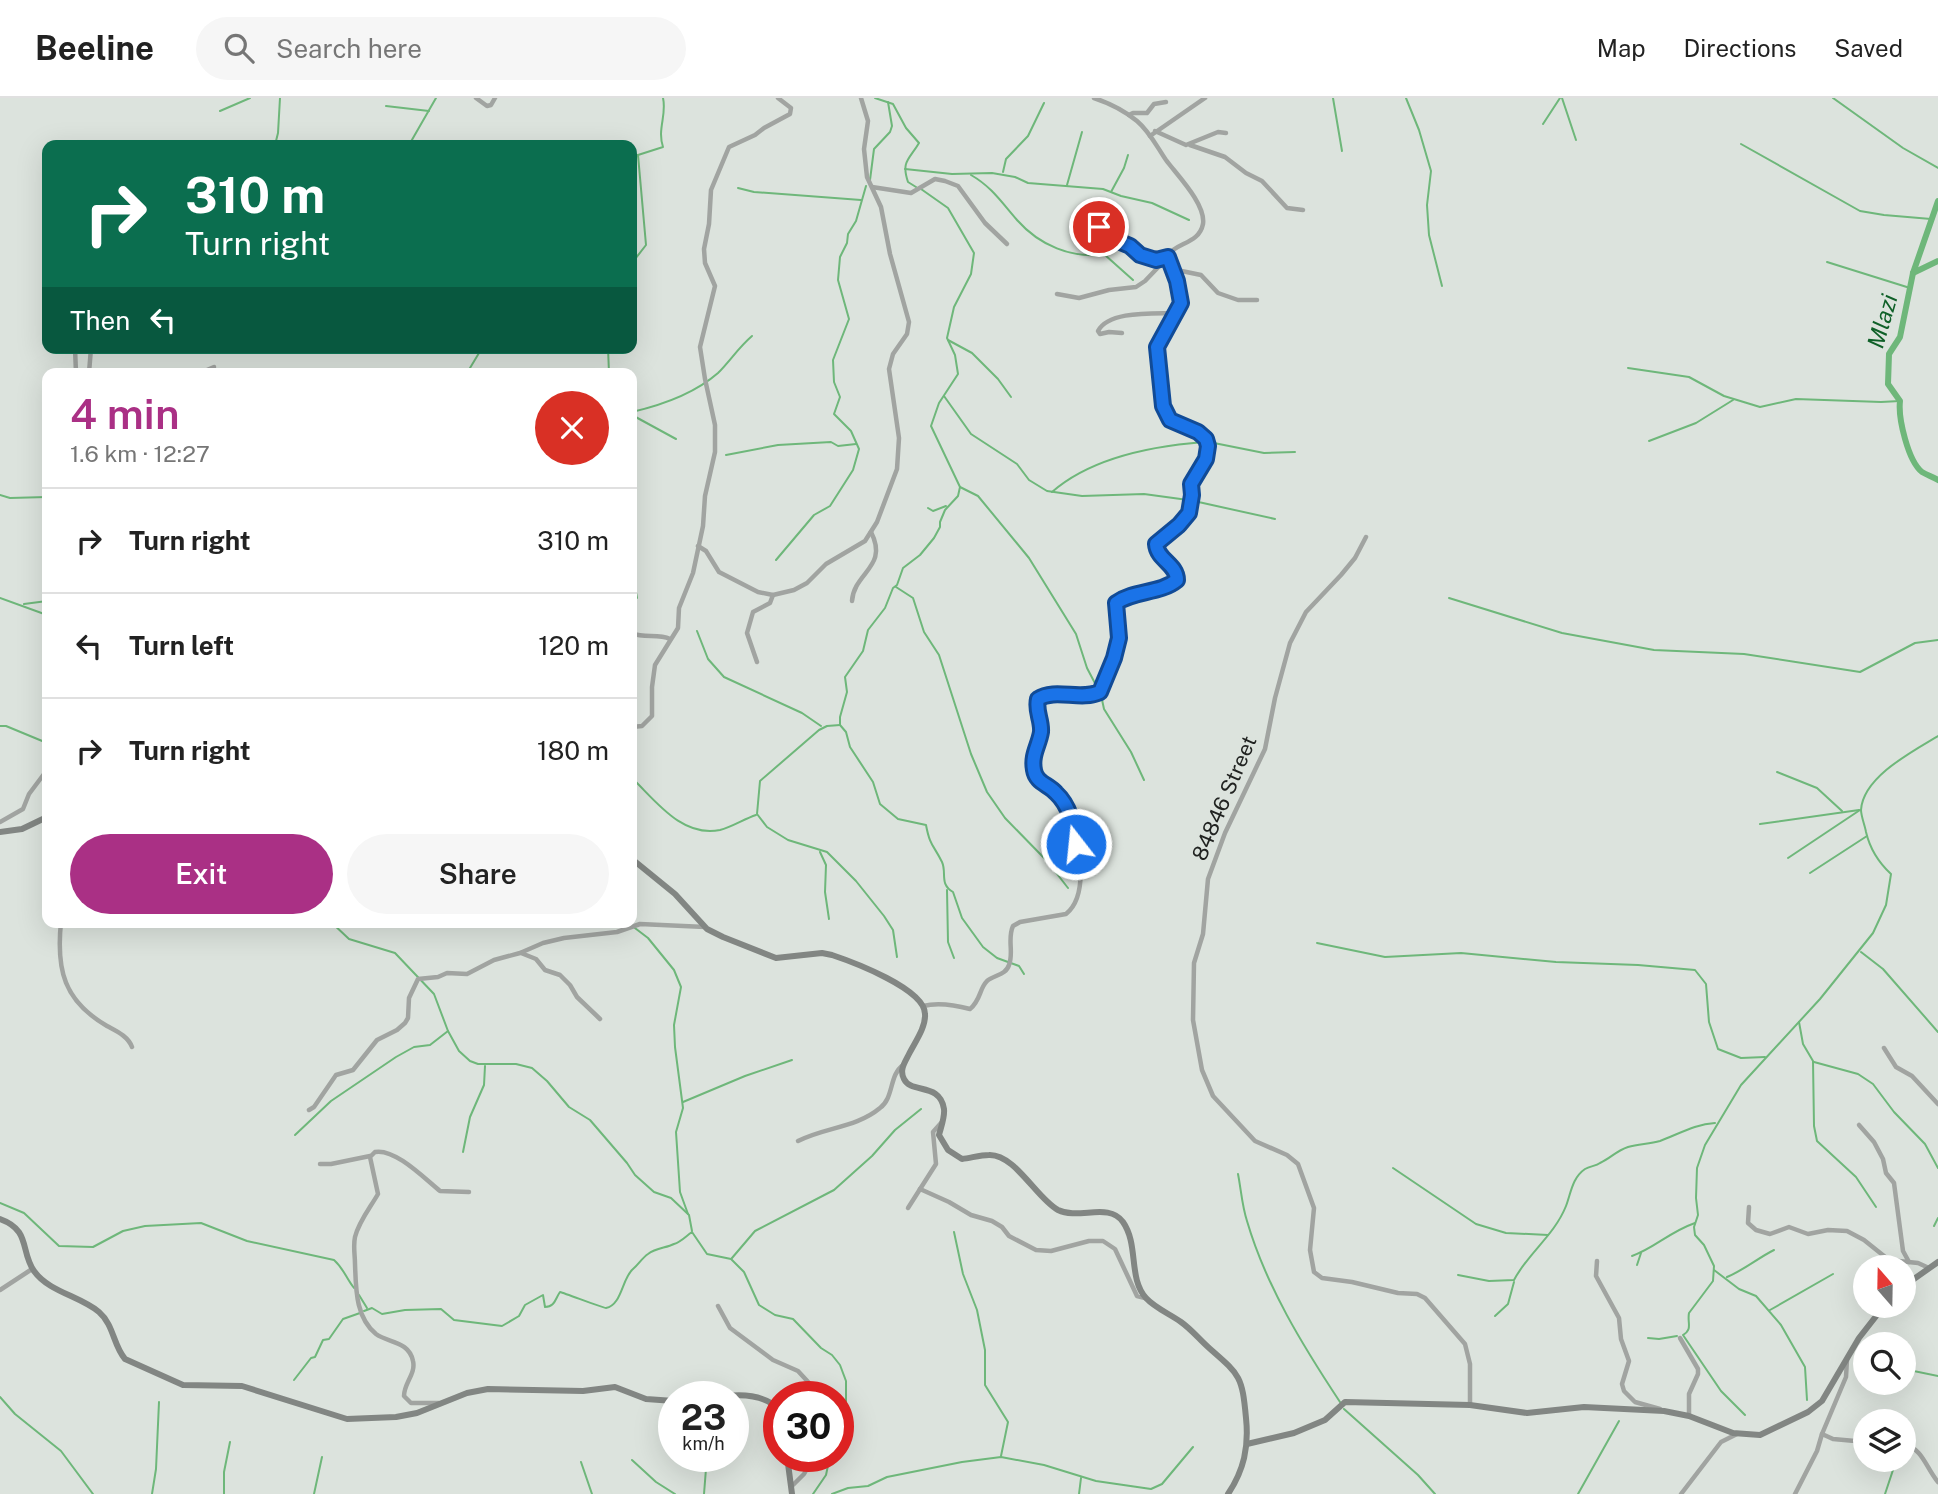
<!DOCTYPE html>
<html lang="en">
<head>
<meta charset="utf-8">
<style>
	body { margin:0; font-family:"Public Sans",sans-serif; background:#f6f6f6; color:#222; height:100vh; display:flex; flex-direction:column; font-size:26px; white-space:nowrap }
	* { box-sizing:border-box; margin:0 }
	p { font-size:23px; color:#767676 }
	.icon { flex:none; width:38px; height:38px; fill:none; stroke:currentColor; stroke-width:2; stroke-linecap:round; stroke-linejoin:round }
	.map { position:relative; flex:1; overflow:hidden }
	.drawer { position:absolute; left:42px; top:270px; width:595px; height:560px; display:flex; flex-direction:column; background:#fff; border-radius:14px; box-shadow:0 7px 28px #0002 }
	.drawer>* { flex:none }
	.guide { position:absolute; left:42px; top:42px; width:595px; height:214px; border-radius:14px; box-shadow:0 7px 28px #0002; background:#0b6e4f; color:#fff; overflow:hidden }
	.needle { width:46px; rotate:340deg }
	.buttons { position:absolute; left:1853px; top:1157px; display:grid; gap:14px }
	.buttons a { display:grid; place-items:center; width:63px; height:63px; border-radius:50%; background:#fff; box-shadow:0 7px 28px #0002; font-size:35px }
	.speed { position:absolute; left:658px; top:1283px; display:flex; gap:14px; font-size:35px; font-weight:700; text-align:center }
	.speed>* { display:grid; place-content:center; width:91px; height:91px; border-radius:50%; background:#fff; box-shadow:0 7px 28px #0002; line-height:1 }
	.speed small { font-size:18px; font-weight:400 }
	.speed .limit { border:10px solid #d22; background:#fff; color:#111 }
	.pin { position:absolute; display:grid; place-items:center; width:60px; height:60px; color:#fff; margin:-30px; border:4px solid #fff; border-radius:50%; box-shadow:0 2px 7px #0007 }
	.me { position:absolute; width:77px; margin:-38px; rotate:344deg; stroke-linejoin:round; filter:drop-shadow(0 0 5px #0008) }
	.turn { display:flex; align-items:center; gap:24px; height:147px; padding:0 28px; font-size:32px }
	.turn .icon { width:91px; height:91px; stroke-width:2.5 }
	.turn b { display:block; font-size:49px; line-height:60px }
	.then { display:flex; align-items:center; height:66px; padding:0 28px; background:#0003; gap:14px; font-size:26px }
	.round { display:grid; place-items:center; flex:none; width:74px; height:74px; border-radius:37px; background:#f6f6f6 }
	.headline { display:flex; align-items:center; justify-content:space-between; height:119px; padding:0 28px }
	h1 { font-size:42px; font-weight:600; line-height:52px; color:#aa3085 }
	.cta { display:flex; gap:14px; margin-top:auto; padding:14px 28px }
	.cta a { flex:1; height:80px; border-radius:42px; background:#aa3085; color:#fff; font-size:28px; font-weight:600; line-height:80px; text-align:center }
	.cta a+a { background:#f6f6f6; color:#222 }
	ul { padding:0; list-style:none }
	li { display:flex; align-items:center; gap:21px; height:105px; padding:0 28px; border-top:2px solid #e0e0e0 }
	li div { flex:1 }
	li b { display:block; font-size:26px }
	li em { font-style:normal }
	header { display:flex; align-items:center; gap:42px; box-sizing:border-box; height:98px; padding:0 35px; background:#fff; border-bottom:2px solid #e0e0e0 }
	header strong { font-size:33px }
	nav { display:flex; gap:38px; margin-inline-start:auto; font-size:24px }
	.search { width:490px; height:63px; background:#f6f6f6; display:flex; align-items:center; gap:18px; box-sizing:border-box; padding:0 24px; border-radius:38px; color:#767676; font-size:26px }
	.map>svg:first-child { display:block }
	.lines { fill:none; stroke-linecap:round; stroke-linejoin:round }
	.stream { stroke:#6eb77a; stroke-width:2 }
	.river { stroke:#6eb77a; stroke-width:6 }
	.street { stroke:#a1a4a1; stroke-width:4.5 }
	.secondary { stroke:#828683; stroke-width:6 }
	.route-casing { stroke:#114b97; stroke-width:18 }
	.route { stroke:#1a73e8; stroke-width:12 }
	.labels { text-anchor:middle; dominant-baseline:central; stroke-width:6; stroke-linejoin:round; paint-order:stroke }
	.street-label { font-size:21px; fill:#212321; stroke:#dce3dd }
	.water-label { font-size:23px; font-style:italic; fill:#0f6028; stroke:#dce3dd }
</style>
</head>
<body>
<header>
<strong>Beeline</strong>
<div class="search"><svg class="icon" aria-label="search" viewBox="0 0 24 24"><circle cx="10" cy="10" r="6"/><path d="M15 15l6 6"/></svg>Search here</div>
<nav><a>Map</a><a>Directions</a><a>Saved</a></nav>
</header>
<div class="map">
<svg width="1938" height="1396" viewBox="0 0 1938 1396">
	<rect width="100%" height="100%" fill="#dce3dd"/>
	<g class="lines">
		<!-- stream -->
		<g class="stream">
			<path d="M875,0L893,6L906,30L919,45C909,62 901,63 908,84L916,89"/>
			<polyline points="1333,0 1342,53"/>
			<polyline points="1406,0 1419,32 1431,73 1427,107 1429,137 1442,188"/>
			<polyline points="1562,0 1576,42"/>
			<polyline points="1833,0 1903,50 1938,70"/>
			<polyline points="386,8 429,13"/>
			<polyline points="220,13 250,0"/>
			<polyline points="1543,26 1560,0"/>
			<polyline points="1741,46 1860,113 1884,117 1931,121"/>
			<polyline points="275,47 278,35 280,0"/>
			<polyline points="409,47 436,0"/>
			<polyline points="632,64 638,57"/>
			<polyline points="905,71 952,76 992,75 1015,79 1028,85 1103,91 1121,98 1152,105 1189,122"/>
			<polyline points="1003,74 1006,61 1028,38 1044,5"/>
			<path d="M971,77C992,89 1002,105 1017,122C1040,148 1071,160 1105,157L1133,182"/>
			<polyline points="870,82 874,51 890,34 892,28 888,4"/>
			<polyline points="1067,87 1082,34"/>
			<polyline points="738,90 754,94 861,102"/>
			<path d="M921,91L948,110L974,155L971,176L954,209L947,240L955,257L958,276L939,305L931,328L960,389L958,398L945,412L940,424V429L934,440L920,457L903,470L897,487L893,490L885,510L868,532L863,553L845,579L847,594L840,619V627L846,634L850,649L873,684L880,706L898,721L926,727C930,748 933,746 942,764C947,775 939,786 953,794L962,820L983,849L997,860L1019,868L1024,876"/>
			<polyline points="1111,94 1124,70 1128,57"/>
			<polyline points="1827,164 1910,190"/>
			<path d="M632,165L646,147L638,57L663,49C657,31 667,17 663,0"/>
			<polyline points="948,242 972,255 998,281 1011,299"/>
			<polyline points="608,250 609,275"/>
			<polyline points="1628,270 1689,279 1724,298 1760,309 1796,301 1881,304 1900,303"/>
			<polyline points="467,275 482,250"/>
			<polyline points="944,298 971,336 1017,366 1029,382 1047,393 1082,398 1144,396 1188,402"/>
			<path d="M632,314C662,307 694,296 718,275C730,263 739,249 752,238"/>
			<polyline points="632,317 676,341"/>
			<polyline points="1649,343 1696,325 1733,302"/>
			<polyline points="1209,344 1264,355 1295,354"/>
			<polyline points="726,357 778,347 831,344 838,348 856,346"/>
			<polyline points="632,373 636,407 632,455"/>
			<polyline points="960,389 978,398 1029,460 1076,536 1087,570 1098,591"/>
			<path d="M1052,394C1092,359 1152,348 1204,344"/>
			<polyline points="0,397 10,400 47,399"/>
			<polyline points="1194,403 1275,421"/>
			<polyline points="928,410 933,413 946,408"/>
			<polyline points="776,462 814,417 830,408 853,372 859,351 851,333 834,316 840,299 834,284 833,262 849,221 838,182 840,159 847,145 848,136 856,123 866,88"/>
			<polyline points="632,472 637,500"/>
			<polyline points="896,489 913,500 924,534 939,557 971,656 987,694 1005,720 1047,763 1068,790"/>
			<polyline points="0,500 47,517"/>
			<polyline points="1449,500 1562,535 1654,552 1744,556 1860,574 1915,545 1938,542"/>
			<polyline points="24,506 47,503"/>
			<polyline points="697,533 708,561 724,579 802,615 821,628"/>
			<polyline points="1101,597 1104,611 1131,654 1144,682"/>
			<polyline points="840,627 827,628 819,632 760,683 757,716 767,729 788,742 827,754 856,783 884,818 893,832 897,859"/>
			<polyline points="0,628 6,628 47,645"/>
			<polyline points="1777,674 1817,690 1842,713"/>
			<path d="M632,680C655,702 682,740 720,732C732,729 744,721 756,717"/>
			<polyline points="1760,726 1859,712"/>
			<polyline points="820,754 826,767 825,794 829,821"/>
			<polyline points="1788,760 1860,712"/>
			<polyline points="1810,775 1867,738"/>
			<polyline points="947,792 948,844 954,860"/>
			<polyline points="331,824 349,841 395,855 434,896 448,933 459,953 470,963 478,966 516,966 532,970 547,983 569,1009 590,1022 627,1065 635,1077 654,1094 671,1100 689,1117 692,1133"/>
			<polyline points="627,824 648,840 674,872 681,889 674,927 675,949 683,1010 676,1034 680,1094 688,1116"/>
			<polyline points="144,826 151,824"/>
			<polyline points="1317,845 1385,859 1461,855 1556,864 1638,867 1695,872 1706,886 1709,924 1718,951 1741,960 1765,959"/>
			<polyline points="1861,854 1883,871 1938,934"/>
			<polyline points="1799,924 1803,946 1813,963 1814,1028 1817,1043 1856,1079 1876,1109"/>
			<polyline points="1814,964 1858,976 1873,986 1894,1014 1925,1046 1938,1070"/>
			<polyline points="683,1004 745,978 792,962"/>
			<polyline points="295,1037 331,1003 396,959 414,949 430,947 448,933"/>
			<polyline points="463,1054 470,1019 484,987 485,968"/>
			<polyline points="1393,1070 1476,1126 1506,1135 1548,1137"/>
			<path d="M1238,1076C1241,1091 1242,1108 1247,1123C1266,1188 1303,1248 1340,1304"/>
			<path d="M0,1105L24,1115L59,1148L93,1149L123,1133L145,1128L201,1125L247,1143L334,1162C344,1171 346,1180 354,1190"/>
			<polyline points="1934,1128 1938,1120"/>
			<polyline points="954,1134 963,1176 977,1212 985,1252 985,1287 1008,1324 1001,1358"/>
			<path d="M1632,1158C1655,1150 1669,1134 1695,1125"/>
			<polyline points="732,1160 755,1133 834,1092 872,1058 895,1032 921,1011"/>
			<polyline points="1637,1167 1641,1155"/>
			<polyline points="1714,1172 1739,1191 1756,1198 1781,1227 1805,1269 1807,1302"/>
			<path d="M1458,1177L1489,1183L1514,1182C1528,1155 1554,1138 1566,1108C1571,1095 1572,1080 1585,1071C1590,1068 1596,1068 1600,1065C1611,1060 1616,1053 1628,1049C1639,1046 1649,1046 1660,1043C1679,1036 1695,1026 1715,1025"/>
			<path d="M1727,1179C1744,1172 1758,1160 1774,1152"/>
			<polyline points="359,1197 367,1210"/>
			<polyline points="1770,1212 1833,1176"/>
			<path d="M364,1213L372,1210L382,1216L405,1212L441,1211L454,1222L502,1228L519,1218L525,1207L543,1197L545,1209C555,1209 555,1201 560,1194C567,1196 603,1210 606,1210C622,1207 622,1180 633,1171C639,1166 642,1160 648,1156C656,1150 666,1150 674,1146C681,1144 686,1138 692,1134L707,1156L731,1161L744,1174L759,1207L775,1217L793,1221L821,1250L832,1257L840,1267L846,1283V1312L851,1326L838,1341"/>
			<polyline points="1495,1218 1508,1206 1514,1184"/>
			<polyline points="1648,1240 1659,1241 1677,1238"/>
			<polyline points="1904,1271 1938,1278"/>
			<polyline points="294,1282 311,1260 315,1259 323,1242 329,1241 343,1221 360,1215"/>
			<polyline points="0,1299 15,1316 61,1353 93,1396"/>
			<polyline points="1344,1311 1418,1377 1435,1396"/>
			<path d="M1745,1317L1721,1293L1683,1237C1693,1231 1687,1225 1689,1215L1713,1183L1714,1168L1704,1147L1695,1137L1694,1129L1698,1117L1696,1100L1697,1070L1705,1047L1741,987L1820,901L1873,835L1886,807L1891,776C1878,764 1870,751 1866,734C1865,728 1861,718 1861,712C1863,679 1913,653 1938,638"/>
			<polyline points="632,1362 656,1384 675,1396"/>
			<polyline points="581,1364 592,1396"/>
			<polyline points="152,1396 156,1371 159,1304"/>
			<polyline points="224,1396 224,1374 230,1344"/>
			<polyline points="314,1396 322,1359"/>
			<polyline points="704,1396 707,1358"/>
			<polyline points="813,1396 826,1377 830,1358"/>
			<polyline points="832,1396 848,1390 868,1388 887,1379 962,1364 1001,1359 1044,1367 1096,1383 1151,1391 1162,1386 1193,1349"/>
			<polyline points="1079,1396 1081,1380"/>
			<polyline points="1578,1396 1619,1323"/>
			<polyline points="1885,1396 1896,1363"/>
		</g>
		<!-- river -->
		<g class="river">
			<path d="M1938,103L1913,175L1900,239L1889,256L1888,286L1900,303C1898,320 1908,363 1922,374C1927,377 1933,379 1938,382"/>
			<polyline points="1913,175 1938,163"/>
		</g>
		<!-- street -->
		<g class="street">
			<polyline points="476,0 487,8 491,7 495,0"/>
			<polyline points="1129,17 1133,15 1147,15 1154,6 1166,4"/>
			<polyline points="1155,33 1186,47 1218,34 1226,35"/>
			<polyline points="1150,38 1205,0"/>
			<polyline points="160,45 161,47"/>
			<polyline points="1190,47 1225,59 1246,75 1262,83 1287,110 1303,112"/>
			<polyline points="872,89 911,95 935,81 945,83 958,88 985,125 1007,146"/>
			<polyline points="1083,126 1106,132 1116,142 1130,148 1140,157 1156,162 1166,160"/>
			<polyline points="1172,171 1201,177 1218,195 1238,202 1257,202"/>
			<polyline points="1057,196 1079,200 1109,192 1136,189 1145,183 1168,159"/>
			<path d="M1122,235L1109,234L1100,236L1098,233C1109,212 1155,216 1176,215"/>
			<polyline points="75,250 76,275"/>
			<polyline points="89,275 91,250"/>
			<polyline points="200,275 214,269"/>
			<polyline points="1366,439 1355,460 1341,477 1306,514 1290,545 1275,600 1265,651 1225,735 1208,781 1203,836 1194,865 1193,922 1202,972 1213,998 1255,1043 1287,1057 1298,1066 1314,1110 1310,1152 1314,1174 1322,1180 1352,1184 1398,1195 1417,1196 1425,1200 1465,1246 1470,1266 1470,1307"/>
			<polyline points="698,448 706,453 719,474 758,494 773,497 794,492 807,485 826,466 865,443 877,424 897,371 899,340 889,271 893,256 907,236 909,224 890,156 881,109 867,79 864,51 868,23 861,0"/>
			<path d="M852,503C854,474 889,469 871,434"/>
			<path d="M632,535C644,541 658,535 670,541"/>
			<polyline points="757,564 747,535 753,514 770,505 773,497"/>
			<polyline points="632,629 642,628 652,618 652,589 655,567 678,530 679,510 693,475 703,428 705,398 715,354 715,327 705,281 700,249 715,188 705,165 704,151 709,126 711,92 729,49 755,37 764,30 790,16 791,10 778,0"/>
			<polyline points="0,724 23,711 29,696 47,672"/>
			<path d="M61,824C56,872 64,903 107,928C116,933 128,938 132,949"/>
			<polyline points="521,855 536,861 545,872 560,877 570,887 577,899 600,921"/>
			<path d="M923,908C939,904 955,907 970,911C981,902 979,891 987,883C994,877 1006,877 1009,867C1014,854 1007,841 1013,828L1020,824L1066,816C1093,794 1077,726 1061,700C1054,689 1038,687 1034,674C1030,658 1040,648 1041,633C1041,621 1035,613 1038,601C1057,589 1083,606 1102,592L1119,540L1116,505C1135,492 1160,496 1177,482C1177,466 1157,462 1156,446C1166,434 1182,429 1189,415C1193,405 1190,396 1191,387C1193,369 1214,364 1206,341C1195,332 1182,331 1171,323C1159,314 1160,269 1157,253L1158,246L1181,205L1179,191L1168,157C1177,144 1199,146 1203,126C1206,106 1177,77 1166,62C1157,49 1150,34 1137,23C1125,13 1109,5 1094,0"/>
			<polyline points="1884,950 1896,969 1912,978 1938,1006"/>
			<polyline points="309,1012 314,1009 336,977 353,972 377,942 397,932 405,925 408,920 409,900 418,881 438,879 447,875 467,876 494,862 520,855 543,845 564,840 617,834 640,826 705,829"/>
			<polyline points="1859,1027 1874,1044 1883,1061 1886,1075 1894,1085 1903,1153 1909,1164"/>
			<path d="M798,1043C825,1029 856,1030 880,1010C894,1000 889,977 903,967"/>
			<polyline points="320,1066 331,1066 370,1058"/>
			<polyline points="920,1091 949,1104 971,1117 992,1123 1002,1129 1009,1138 1036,1152 1051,1153 1089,1143 1103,1143 1115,1151 1137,1198 1145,1200"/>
			<polyline points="1749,1109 1748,1125 1756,1132 1770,1136 1789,1129 1808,1136 1828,1132 1847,1133 1864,1142 1889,1162 1918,1165 1929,1170"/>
			<polyline points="908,1110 936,1066 933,1034 941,1025"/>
			<polyline points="1597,1163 1596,1178 1619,1220 1621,1241 1629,1263 1622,1286 1624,1293 1635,1304 1660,1311"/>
			<polyline points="0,1192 32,1171"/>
			<polyline points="718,1208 730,1230 773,1262 798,1273 821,1298"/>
			<polyline points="1680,1240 1698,1271 1698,1276 1689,1296 1689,1318"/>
			<path d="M439,1305H411L404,1298C404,1285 416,1276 413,1263C409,1243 388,1245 376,1236C355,1219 356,1189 355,1166C355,1157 353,1148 355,1139C359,1123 370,1110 378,1096L370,1059L375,1054C395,1050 425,1081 440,1093L469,1094"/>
			<polyline points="1822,1336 1833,1341 1866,1344"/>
			<path d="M1904,1346C1923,1351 1926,1370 1938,1384"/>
			<polyline points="793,1387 804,1376 814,1358"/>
			<polyline points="1681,1396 1721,1344 1737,1336"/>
			<polyline points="1795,1396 1817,1353 1822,1336 1846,1279 1847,1261"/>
		</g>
		<!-- secondary -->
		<g class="secondary">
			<polyline points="0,734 22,731 47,719"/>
			<path d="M632,761L675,796L707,831L723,839L776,860L822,855L832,857C853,864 925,891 925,916C926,929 915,944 909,956C905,964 899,972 904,981C911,996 940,984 944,1011C945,1019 941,1029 939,1037L948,1052L962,1061C971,1060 980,1057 989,1057C1015,1056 1037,1101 1058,1112C1079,1122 1109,1104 1123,1124C1139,1147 1128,1180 1146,1200C1155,1210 1170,1216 1181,1224C1191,1231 1199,1241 1208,1249C1240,1277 1242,1277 1246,1320C1249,1349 1244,1372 1228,1396"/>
			<path d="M0,1121C31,1132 20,1153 34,1173C49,1194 80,1198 99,1214C114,1227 113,1247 125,1261L183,1287L242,1288L347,1321L396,1319L417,1315L467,1295L488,1291L583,1293L615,1289L646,1301L674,1303"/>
			<polyline points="1904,1188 1938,1164"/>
			<path d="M727,1298C745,1296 765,1298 779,1311"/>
			<polyline points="1247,1346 1294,1335 1325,1322 1345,1304 1470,1307 1527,1315 1584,1309 1664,1313 1689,1318 1733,1335 1760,1337 1808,1314 1822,1303 1859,1240 1884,1208"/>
			<polyline points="787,1358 792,1396"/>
		</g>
	</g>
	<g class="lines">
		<defs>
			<path id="route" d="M1076,746C1075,728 1069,707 1056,695C1048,686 1036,685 1034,672C1031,657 1039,647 1041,634C1042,622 1035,613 1038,601C1055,590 1081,603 1100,594L1114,560L1119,540L1116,505C1134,492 1160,496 1177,482C1177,466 1157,462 1156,446L1179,427L1189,415L1192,397L1191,386L1206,361L1208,348L1206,341L1198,334L1170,322L1163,308L1157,249L1181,205L1177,183L1168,159L1156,162L1140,157L1130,148L1118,143L1106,132L1099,129"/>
		</defs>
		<!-- route casing -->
		<use href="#route" class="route-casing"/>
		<!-- route -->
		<use href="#route" class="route"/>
	</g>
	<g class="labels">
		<!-- street labels -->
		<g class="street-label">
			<text transform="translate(1224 700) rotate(-67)">84846 Street</text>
		</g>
		<!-- water labels -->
		<g class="water-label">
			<text transform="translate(1882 223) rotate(-74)">Mlazi</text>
		</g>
	</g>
</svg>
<div class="buttons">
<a><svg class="needle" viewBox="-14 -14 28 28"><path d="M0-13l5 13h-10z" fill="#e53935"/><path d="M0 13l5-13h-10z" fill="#767676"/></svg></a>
<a><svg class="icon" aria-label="search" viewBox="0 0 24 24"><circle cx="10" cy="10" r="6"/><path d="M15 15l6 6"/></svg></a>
<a><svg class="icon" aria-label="layers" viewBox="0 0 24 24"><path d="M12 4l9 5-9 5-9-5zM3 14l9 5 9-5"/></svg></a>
</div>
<div class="speed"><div>23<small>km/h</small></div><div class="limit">30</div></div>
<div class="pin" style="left:1099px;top:129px;background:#d93025"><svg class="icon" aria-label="arrive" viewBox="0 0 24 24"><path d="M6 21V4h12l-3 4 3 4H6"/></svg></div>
<svg class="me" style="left:1076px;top:746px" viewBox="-20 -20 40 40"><circle r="17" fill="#1a73e8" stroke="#fff" stroke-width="3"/><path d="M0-11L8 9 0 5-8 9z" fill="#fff"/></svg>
<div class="guide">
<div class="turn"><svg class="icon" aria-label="right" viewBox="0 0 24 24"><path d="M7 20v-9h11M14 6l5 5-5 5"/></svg><div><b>310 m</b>Turn right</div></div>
<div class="then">Then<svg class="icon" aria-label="left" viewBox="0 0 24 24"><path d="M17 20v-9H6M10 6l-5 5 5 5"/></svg></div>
</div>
<section class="drawer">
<div class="headline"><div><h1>4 min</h1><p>1.6 km · 12:27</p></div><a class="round" style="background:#d93025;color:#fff"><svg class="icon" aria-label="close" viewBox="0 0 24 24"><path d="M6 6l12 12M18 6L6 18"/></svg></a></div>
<ul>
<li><svg class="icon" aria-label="right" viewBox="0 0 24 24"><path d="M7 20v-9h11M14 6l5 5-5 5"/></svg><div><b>Turn right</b></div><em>310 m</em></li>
<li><svg class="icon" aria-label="left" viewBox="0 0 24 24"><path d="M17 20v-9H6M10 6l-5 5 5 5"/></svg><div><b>Turn left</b></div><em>120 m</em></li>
<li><svg class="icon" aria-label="right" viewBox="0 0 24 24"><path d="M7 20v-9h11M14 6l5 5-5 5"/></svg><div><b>Turn right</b></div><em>180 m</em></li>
</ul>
<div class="cta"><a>Exit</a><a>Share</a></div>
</section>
</div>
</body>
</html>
